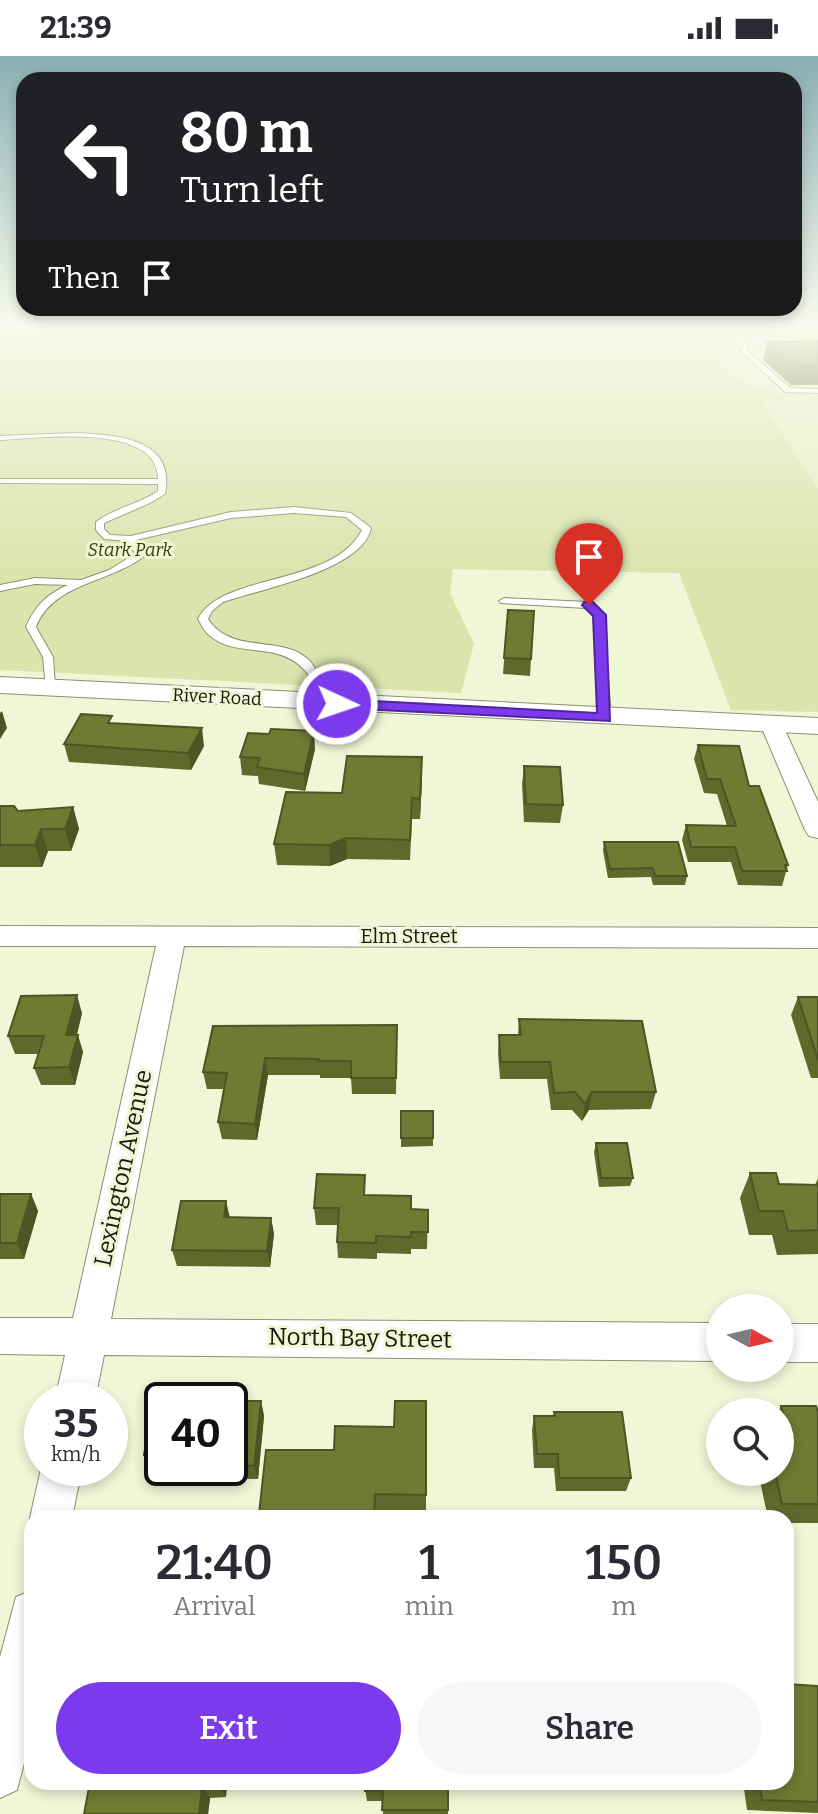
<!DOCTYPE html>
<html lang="en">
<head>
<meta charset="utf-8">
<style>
	body { margin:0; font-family:Bitter,serif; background:#f7f7f7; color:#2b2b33; height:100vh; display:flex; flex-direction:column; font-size:30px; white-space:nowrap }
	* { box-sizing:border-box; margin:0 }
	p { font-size:26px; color:#7c7c81 }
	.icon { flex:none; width:44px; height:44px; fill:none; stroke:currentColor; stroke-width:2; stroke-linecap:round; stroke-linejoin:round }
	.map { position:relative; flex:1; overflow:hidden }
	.details { position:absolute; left:24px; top:1454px; width:770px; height:280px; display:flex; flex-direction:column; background:#fff; border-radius:24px; box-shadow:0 4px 12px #0003 }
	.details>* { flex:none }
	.hud { position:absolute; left:16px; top:16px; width:786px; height:244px; border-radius:24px; box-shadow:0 4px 12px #0003; background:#202124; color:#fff; overflow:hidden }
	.needle { width:52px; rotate:98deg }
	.controls { position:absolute; left:706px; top:1238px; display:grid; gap:16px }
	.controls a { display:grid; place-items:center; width:88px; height:88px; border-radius:50%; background:#fff; box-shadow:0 4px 12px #0003; font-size:40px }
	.speed { position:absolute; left:24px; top:1326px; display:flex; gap:16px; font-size:40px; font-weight:700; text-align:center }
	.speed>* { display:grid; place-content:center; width:104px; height:104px; border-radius:50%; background:#fff; box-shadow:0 4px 12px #0003; line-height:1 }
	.speed small { font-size:20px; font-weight:400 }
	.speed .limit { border:4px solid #111; border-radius:12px; background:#fff; color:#111 }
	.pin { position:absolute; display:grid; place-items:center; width:68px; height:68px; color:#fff; margin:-82px -34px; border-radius:50% 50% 50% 0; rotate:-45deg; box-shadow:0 0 8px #0007 }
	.pin .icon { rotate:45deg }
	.me { position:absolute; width:88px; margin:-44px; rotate:93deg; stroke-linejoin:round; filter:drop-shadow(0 0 6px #0008) }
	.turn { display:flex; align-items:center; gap:28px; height:168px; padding:0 32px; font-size:36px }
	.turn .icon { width:104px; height:104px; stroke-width:2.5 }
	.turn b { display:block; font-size:56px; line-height:68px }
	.then { display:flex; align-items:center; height:76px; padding:0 32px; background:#0003; gap:16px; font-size:30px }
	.eta { display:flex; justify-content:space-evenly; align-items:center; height:136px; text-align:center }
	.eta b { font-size:48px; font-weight:600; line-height:56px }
	.action { display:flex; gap:16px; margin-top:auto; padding:16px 32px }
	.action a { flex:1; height:92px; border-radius:48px; background:#7c3aed; color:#fff; font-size:32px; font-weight:600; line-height:92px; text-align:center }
	.action a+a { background:#f7f7f7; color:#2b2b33 }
	.status { display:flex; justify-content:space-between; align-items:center; height:56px; padding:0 40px; background:#fff; direction:ltr }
	.status svg { height:22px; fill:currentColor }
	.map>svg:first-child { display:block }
	.built { fill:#e5edc4 }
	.green { fill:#dae4ad }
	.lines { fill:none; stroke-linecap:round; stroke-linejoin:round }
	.service-casing { stroke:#8b9073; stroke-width:2 }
	.minor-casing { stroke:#8b9073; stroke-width:2 }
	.tertiary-casing { stroke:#8b9073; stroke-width:2 }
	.service { fill:#fff; fill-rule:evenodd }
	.minor { fill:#fff; fill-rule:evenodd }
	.tertiary { fill:#fff; fill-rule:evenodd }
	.wall { fill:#60692c }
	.shaded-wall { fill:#4e5524 }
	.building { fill:#707a33; stroke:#4e5524; stroke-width:2 }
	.route { fill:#7c3aed; stroke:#51269a; stroke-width:2 }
	.labels { text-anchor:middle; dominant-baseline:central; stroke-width:6; stroke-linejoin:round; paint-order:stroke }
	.far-park-label { font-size:18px; font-style:italic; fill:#373e04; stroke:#f0f7d6 }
	.far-street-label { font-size:18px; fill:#181a0e; stroke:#f0f7d6 }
	.street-label { font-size:20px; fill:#181a0e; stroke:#f0f7d6 }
	.near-street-label { font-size:24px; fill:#181a0e; stroke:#f0f7d6 }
</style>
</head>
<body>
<div class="status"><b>21:39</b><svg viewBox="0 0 49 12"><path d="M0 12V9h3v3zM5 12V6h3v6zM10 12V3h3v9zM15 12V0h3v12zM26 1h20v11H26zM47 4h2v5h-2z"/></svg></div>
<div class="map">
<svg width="818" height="1758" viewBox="0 0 818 1758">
	<rect width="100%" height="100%" fill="#f0f7d6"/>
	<!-- built -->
	<polygon class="built" points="785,278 818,281 818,433 761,346 785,345 788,339 755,334 741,327 722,308 718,292 738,282"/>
	<!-- green -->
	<path class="green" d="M0,269H818V281C783,278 750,276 718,293C728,328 756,334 789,339L785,345L762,346L818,433V656L731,654L679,517L453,513L450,537L474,588L461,637L0,614Z"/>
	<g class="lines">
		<defs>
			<g id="service">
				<polygon points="773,281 818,284 818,288 773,285 749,290 747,294 790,332 818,333 818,337 785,336 740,294 745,287"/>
				<path d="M75,377C117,379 176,382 165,438L150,447L104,467V473L110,479L131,480L231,456L294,451L351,457L370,471L371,473C369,479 366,485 362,489C334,519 263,533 223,546L212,555L208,563C232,600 282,577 310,605C314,610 317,616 320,621L313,648L309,649L303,646L310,621C283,581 238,605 209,579C204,575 201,568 198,563C222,516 333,531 362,474L346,461L294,457L231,462L136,484L145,499L143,501C109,527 53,527 36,571L53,601L55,631L54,633H46L43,601L26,571C35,550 47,538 68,529L35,528L0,535V529L35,522L81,524L109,514L135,498L128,485L104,483L96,474V466C114,452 139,448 158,435V428L0,427V423H158C159,366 37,382 0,384V380Z"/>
				<polygon points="504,542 589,546 603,557 611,662 609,664 605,665 599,662 594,560 586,552 501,547 499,545"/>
			</g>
			<g id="minor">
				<polygon points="772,663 783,670 818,746 818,782 809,780 805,774 761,670"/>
				<polygon points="0,870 818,872 818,892 184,890 111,1263 720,1267 720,1305 104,1299 95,1344 55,1344 65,1299 0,1298 0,1262 73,1262 156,890 0,890"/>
				<rect x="780" y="1268" width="38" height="38"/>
				<polygon points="42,1408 42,1412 82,1412 72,1462 32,1462 32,1468 30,1462"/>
				<polygon points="32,1534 32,1677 17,1734 0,1742 0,1601 16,1541"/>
			</g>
			<polygon id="tertiary" points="0,621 818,662 818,678 0,637"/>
		</defs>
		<!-- service casing -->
		<use href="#service" class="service-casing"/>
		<!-- minor casing -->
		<use href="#minor" class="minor-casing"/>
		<!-- tertiary casing -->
		<use href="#tertiary" class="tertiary-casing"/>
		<!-- service -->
		<use href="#service" class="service"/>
		<!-- minor -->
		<use href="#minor" class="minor"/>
		<!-- tertiary -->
		<use href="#tertiary" class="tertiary"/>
	</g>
	<!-- wall -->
	<g class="wall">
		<polygon points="818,285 818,329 791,329 763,304 767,286"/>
		<polygon points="508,554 531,603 530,620 503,618"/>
		<polygon points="113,667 204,690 191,714 69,706 64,688"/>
		<polygon points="698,689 749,730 788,809 782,830 738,829 731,806 688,806 682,784 686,769 727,770 717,738 704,737 694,703"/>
		<polygon points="315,693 305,735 259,728 258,720 242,719 240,701"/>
		<polygon points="524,710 563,749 560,767 524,766 522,728"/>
		<polygon points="422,722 420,763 412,763 410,804 347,803 330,810 277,809 274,788 342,737"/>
		<polygon points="0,750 18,755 73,751 79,773 71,795 48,795 42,811 0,811"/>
		<polygon points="604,786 687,820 685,829 653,829 651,821 608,822 603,795"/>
		<polygon points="798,941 818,941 818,1022 811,1022 791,959"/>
		<polygon points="82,957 77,979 83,996 75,1029 41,1029 34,1012 38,998 15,998 8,980"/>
		<polygon points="519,963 656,1036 651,1053 589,1054 582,1065 572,1054 551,1054 547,1023 500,1023 498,997 499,979 518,979"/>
		<polygon points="397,969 396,1038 352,1038 351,1022 320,1022 320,1019 268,1019 257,1084 222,1083 218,1066 224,1033 207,1033 203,1016"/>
		<polygon points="401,1055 433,1055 433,1090 401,1091"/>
		<polygon points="596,1087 633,1122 630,1130 599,1131 594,1096"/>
		<polygon points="750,1117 779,1128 815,1129 818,1122 818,1198 777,1199 772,1179 749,1179 740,1142"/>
		<polygon points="0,1138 31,1138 38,1155 24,1203 0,1203"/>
		<polygon points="365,1139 411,1153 428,1154 427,1193 411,1193 411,1198 377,1197 377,1203 338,1202 337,1186 338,1169 316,1169 314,1152"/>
		<polygon points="226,1145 229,1161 271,1162 274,1178 270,1211 177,1210 172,1194"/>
		<polygon points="230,1345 261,1345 264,1360 258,1423 185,1422 182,1414 150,1413 144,1399 162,1348 162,1412 230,1412"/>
		<polygon points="781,1350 818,1356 818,1467 786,1467 786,1462 768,1462 758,1416 780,1416 780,1356 778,1356"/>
		<polygon points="554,1356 631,1422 626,1435 556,1435 554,1412 534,1412 532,1374 534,1360 553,1360"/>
		<polygon points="266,1394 426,1439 426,1456 376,1455 376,1462 260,1462 259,1458"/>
		<polygon points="818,1630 818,1757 747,1754 743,1726 786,1726"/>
		<polygon points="227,1726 226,1741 210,1742 208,1758 84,1758"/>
		<polygon points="298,1726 448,1726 448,1758 383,1758 382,1745 367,1745 365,1733 301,1732"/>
	</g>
	<!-- shaded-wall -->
	<g class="shaded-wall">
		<polygon points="2,655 7,672 0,683 0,657"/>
		<polygon points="202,672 204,690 191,714 188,697"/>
		<polygon points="314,675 315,693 305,735 304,718"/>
		<polygon points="422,701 422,722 420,763 420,743"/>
		<polygon points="73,751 79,773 71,795 65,773"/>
		<polygon points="41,773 48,795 42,811 35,789"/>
		<polygon points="346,782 347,803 330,810 329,789"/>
		<polygon points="77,939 82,957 72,997 66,979"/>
		<polygon points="78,979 83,996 75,1029 69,1011"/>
		<polygon points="265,1002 268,1019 257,1084 255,1068"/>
		<polygon points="592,1036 589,1054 582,1065 585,1048"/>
		<polygon points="31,1138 38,1155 24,1203 17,1187"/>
		<polygon points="226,1145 230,1162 224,1161"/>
		<polygon points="271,1162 274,1178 270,1211 267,1195"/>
		<polygon points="261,1345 264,1360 258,1423 254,1410"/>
		<polygon points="219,1726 227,1726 226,1741 219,1731"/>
		<polygon points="202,1732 210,1742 208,1758 199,1758"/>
	</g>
	<!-- building -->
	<g class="building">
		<polygon points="818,285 818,309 796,310 767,286"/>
		<polygon points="508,554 534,555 531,603 504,602"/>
		<polygon points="81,658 112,660 108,667 202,672 188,697 64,688"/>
		<polygon points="271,673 314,675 304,718 257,711 260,702 240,701 248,677 269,678"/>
		<polygon points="698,689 739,690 749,730 759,730 788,809 785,809 787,815 742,815 735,791 691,791 686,769 736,770 720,723 707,723"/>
		<polygon points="347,700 422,701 420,743 412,742 410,784 346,782 329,789 274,788 286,736 342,737"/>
		<polygon points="524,710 560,711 563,749 526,748"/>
		<polygon points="0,750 14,750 18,755 73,751 65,773 41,773 35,789 0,789"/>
		<polygon points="604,786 678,786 687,820 655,820 653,812 610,813"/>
		<polygon points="77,939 66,979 78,979 69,1011 34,1012 44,980 8,980 21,940"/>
		<polygon points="798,941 818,941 818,1004"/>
		<polygon points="519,963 642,965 656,1036 592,1036 585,1048 575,1036 554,1037 550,1006 501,1006 499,979 521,979"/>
		<polygon points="397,969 396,1022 351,1022 351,1005 318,1005 319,1003 265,1002 255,1068 218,1066 227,1017 203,1016 213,970"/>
		<rect x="401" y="1055" width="32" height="27"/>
		<polygon points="596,1087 627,1087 633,1122 601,1122"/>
		<polygon points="750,1117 776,1117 779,1128 818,1129 818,1174 788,1175 783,1155 759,1155"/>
		<polygon points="317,1118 365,1119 364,1139 411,1140 411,1153 428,1154 428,1176 411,1176 411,1181 376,1180 376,1187 337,1186 339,1152 314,1152"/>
		<polygon points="0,1138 31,1138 17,1187 0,1187"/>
		<polygon points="181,1145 226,1145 224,1161 271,1162 267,1195 172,1194"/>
		<polygon points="230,1345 261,1345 254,1410 230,1409"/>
		<polygon points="395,1345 426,1345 426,1439 375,1438 374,1462 321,1462 321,1460 259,1458 266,1394 334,1394 335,1370 394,1371"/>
		<polygon points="153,1348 162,1348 162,1399 144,1399"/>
		<polygon points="781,1350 816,1350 818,1356 818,1448 782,1448 775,1416 780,1416 780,1362 784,1362"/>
		<polygon points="554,1356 622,1356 631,1422 559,1422 558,1398 537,1398 534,1360 555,1360"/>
		<polygon points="629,1455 662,1455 663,1462 630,1462"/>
		<polygon points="417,1456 455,1457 455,1462 417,1462"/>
		<polygon points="786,1628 818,1630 818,1746 762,1744 759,1726 786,1726"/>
		<polygon points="90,1726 219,1726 219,1731 202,1732 199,1758 84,1758"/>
		<polygon points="365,1726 448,1726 448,1754 382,1754 383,1735 365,1735"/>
	</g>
	<!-- sky -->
	<linearGradient id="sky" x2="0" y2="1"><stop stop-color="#89aeb1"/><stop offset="0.52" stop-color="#f8fbed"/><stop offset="1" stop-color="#f8fbed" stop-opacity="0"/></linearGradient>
	<rect width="818" height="515" fill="url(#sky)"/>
	<!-- route -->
	<polygon class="route" points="584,546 593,546 606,559 610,665 337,652 329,648 337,643 597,657 593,560 582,549"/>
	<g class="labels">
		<!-- far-park labels -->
		<g class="far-park-label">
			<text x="130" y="494">Stark Park</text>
		</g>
		<!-- far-street labels -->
		<g class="far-street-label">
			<text transform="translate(217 641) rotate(3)">River Road</text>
		</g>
		<!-- street labels -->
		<g class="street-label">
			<text x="409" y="880">Elm Street</text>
		</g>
		<!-- near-street labels -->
		<g class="near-street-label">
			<text transform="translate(123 1112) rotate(-78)">Lexington Avenue</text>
			<text transform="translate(360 1282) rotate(1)">North Bay Street</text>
		</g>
	</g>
</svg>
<div class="controls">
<a><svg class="needle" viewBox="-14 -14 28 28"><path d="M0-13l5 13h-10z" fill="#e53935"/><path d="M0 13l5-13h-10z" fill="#7c7c81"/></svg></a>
<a><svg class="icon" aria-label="search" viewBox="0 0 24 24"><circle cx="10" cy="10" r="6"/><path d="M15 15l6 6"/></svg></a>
</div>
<div class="speed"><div>35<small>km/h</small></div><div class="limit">40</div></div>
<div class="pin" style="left:589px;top:549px;background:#d93025"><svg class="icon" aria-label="arrive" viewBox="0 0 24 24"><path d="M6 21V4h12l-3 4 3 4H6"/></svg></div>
<svg class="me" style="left:337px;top:648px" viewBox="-20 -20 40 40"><circle r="17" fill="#7c3aed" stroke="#fff" stroke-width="3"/><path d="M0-11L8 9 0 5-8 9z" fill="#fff"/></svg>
<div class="hud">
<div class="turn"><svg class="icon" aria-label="left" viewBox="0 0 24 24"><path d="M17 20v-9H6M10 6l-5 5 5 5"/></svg><div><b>80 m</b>Turn left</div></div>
<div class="then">Then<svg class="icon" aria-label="arrive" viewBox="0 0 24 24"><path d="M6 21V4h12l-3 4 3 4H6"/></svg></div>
</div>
<section class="details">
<div class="eta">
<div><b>21:40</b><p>Arrival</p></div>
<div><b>1</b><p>min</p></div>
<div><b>150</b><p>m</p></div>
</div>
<div class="action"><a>Exit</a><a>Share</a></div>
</section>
</div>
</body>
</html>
